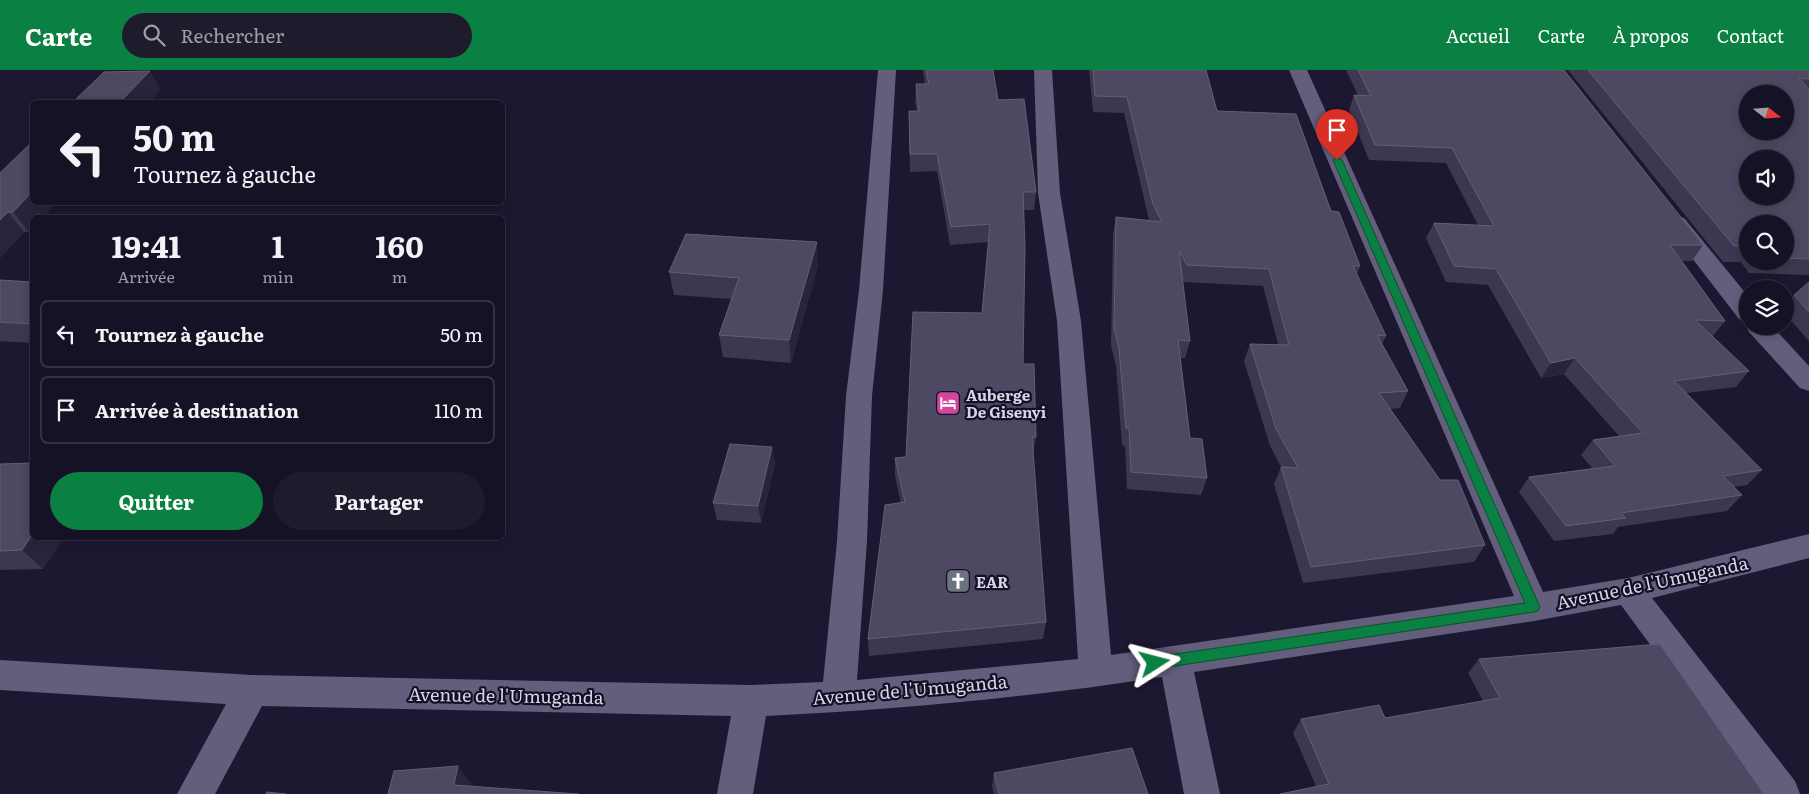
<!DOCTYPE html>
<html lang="fr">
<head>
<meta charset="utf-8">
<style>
	body { margin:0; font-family:Literata,serif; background:#1e1b2d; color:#f1f3f6; height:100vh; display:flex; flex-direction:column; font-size:19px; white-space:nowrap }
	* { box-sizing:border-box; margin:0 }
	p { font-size:16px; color:#9d9ea7 }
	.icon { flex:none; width:28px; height:28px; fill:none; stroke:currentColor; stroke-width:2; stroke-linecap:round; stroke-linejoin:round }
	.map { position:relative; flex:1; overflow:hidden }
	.side { position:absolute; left:30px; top:145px; width:475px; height:325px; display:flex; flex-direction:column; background:#151225; border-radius:8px; box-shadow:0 2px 12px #0003,0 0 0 1px #343242 }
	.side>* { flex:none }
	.top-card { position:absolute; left:30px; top:30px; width:475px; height:105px; border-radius:8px; box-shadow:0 2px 12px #0003,0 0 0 1px #343242; background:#151225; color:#f1f3f6; overflow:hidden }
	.needle { width:32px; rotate:107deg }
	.fabs { position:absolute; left:1739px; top:15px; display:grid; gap:10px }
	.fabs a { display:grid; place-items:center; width:55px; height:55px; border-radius:50%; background:#151225; box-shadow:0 2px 12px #0003,0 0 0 1px #343242; font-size:25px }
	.pin { position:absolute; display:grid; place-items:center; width:42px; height:42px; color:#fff; margin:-51px -21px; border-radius:50% 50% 50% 0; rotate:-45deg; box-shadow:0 0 5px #0007 }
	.pin .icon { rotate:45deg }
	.me { position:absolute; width:55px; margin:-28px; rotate:81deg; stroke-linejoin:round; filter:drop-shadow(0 0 4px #0008) }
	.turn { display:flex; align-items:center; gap:18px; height:105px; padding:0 20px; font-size:22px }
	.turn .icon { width:65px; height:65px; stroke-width:2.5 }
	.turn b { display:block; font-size:35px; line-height:42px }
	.eta { display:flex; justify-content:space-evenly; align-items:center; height:85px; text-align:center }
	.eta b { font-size:30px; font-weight:700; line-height:35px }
	.button { display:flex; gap:10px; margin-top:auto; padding:10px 20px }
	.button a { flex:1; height:58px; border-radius:30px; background:#0b8043; color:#fff; font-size:20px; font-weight:700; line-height:58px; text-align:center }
	.button a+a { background:#1e1b2d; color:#f1f3f6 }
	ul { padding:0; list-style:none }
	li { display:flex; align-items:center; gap:15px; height:68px; margin:0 10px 8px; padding:0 10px; border:2px solid #343242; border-radius:8px }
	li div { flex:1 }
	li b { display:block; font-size:19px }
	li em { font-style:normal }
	header { display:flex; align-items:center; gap:30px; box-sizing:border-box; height:70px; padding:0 25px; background:#0b8043; color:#fff }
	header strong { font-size:24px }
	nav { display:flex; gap:28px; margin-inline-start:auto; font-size:18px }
	.search { width:350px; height:45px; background:#1e1b2d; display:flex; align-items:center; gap:12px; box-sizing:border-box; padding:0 18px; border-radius:28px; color:#9d9ea7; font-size:19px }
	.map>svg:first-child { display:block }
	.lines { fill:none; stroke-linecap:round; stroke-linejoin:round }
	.minor { fill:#625e7c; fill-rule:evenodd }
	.wall { fill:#3d3852; fill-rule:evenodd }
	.shaded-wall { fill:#29243e }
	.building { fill:#4d4962; stroke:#635f77; fill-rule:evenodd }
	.route { fill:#0b8043; stroke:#07532c }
	.labels { text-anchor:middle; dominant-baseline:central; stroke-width:4.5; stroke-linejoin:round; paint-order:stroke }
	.poi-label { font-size:15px; font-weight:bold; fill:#d7d5e6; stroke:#140f26; text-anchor:start }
	.near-street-label { font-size:18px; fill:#d7d5e6; stroke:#140f26 }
</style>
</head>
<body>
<header>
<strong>Carte</strong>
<div class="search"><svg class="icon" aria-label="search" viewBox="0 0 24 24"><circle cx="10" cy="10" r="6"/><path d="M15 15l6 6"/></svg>Rechercher</div>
<nav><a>Accueil</a><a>Carte</a><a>À propos</a><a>Contact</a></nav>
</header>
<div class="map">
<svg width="1809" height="724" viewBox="0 0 1809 724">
	<rect width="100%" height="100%" fill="#1c1831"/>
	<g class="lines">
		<!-- minor -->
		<g class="minor">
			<path d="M878,0H896L883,220L872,326L867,471L857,610L1078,589L1057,251L1038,123L1034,0H1052L1060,123L1081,251L1111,585L1514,526L1289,0H1307L1543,522L1628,508L1809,464V488L1652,528L1795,711L1800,724H1760L1621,535L1534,551L1194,602L1220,724H1184L1162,607C1032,627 897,640 766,646L753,724H717L731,646L262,636L215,724H177L226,634L0,620V590L252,605L751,615L823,612L837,471L846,326L859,220Z"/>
			<polygon points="1676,146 1684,148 1748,226 1748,251 1739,249 1665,153 1668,148"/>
			<polygon points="1748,253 1748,256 1772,256 1809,296 1809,321 1800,318 1749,262 1746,256"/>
		</g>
	</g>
	<!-- wall -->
	<g class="wall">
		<polygon points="923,0 993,0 998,30 1036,122 1034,140 1023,140 1023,294 1036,367 1033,384 1046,552 1043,569 869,586 868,569 901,433 895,406 895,388 906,387 982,243 989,172 950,175 937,101 910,102 909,41 917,41 915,32 916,14 925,14"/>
		<polygon points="1089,0 1206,0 1217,41 1331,141 1360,196 1357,204 1386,266 1382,274 1408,321 1400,338 1390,339 1485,475 1474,492 1303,513 1274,414 1281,397 1270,376 1244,291 1250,274 1278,274 1263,216 1182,212 1190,271 1185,288 1180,288 1190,368 1207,408 1201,425 1127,419 1125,376 1122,375 1116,296 1111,275 1113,164 1116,147 1149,150 1124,43 1093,42"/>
		<polygon points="1346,0 1564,0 1703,175 1692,191 1682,191 1725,251 1713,266 1749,301 1736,317 1687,323 1762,400 1747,415 1734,417 1742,425 1727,441 1618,457 1613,464 1554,471 1519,422 1529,407 1592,398 1581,385 1593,370 1619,366 1564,304 1541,308 1488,215 1446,212 1426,168 1434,153 1478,155 1446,93 1369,90 1349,40 1354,25 1358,25"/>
		<path d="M1568,0H1809V205L1749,203L1741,192H1723ZM1748,154H1785V191H1748Z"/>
		<polygon points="0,103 56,132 42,148 32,148 32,158 29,162 24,162 0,188"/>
		<polygon points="818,195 791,293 723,287 719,265 731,229 674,225 669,202"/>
		<polygon points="0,210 32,212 32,273 0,271"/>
		<polygon points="1809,212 1809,271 1785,244 1785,236 1794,225"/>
		<polygon points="772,377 775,394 761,453 717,450 713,433"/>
		<polygon points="0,394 43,499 0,500"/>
		<polygon points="1479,589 1764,724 1316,716 1293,663 1301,649 1385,648 1483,631 1468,603"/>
		<polygon points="994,703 1148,724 994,724 992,717"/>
	</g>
	<!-- shaded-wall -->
	<g class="shaded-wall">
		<polygon points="150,1 161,20 150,32 120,32"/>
		<polygon points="32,122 32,132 56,132 42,148 32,148 32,158 29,162 13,142"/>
		<polygon points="8,142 24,162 0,188 0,150"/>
		<polygon points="817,172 818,195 791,293 789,270"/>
		<polygon points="1575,288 1564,304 1541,308 1551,293"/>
		<polygon points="772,377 775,394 761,453 758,436"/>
		<polygon points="32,465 32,468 64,468 43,499 22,480"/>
		<polygon points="458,696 472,714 470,724 454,715"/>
	</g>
	<!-- building -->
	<g class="building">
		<polygon points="926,0 993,0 998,30 1024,29 1036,122 1023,122 1025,177 1023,294 1034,294 1036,367 1032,367 1046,552 868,569 885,435 905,432 895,388 906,387 913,242 982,243 990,154 951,157 937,84 910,84 909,41 919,41 916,14 929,14"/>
		<polygon points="1093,0 1206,0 1217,41 1296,44 1331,141 1339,142 1360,196 1353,196 1386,266 1377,265 1408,321 1379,323 1440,410 1458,410 1485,475 1311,497 1281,397 1298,398 1276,359 1250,274 1289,275 1269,199 1187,195 1179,181 1190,271 1178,270 1190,368 1202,369 1207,408 1131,402 1129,358 1126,358 1119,279 1114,258 1116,147 1162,152 1153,134 1127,27 1095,26"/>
		<polygon points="1358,0 1564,0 1703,175 1670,175 1725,251 1695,250 1749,301 1674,311 1762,400 1723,406 1742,425 1621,443 1626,448 1566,456 1529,407 1615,396 1593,370 1643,363 1575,288 1551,293 1496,199 1454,196 1434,153 1494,156 1452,78 1375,75 1354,25 1371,26"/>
		<path d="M1588,0H1809V9L1799,8L1809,20V189L1785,188V154H1748V176H1734ZM1748,24H1785V61H1748ZM1748,89H1785V126H1748Z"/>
		<polygon points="150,1 120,32 73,32 104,2"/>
		<polygon points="32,72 32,122 13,142 8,142 0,150 0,103"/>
		<polygon points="686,164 817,172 789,270 719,265 739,208 669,202"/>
		<polygon points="0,210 32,212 32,254 0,252"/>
		<polygon points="1809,212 1809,242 1794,225"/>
		<polygon points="730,374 772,377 758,436 713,433"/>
		<polygon points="32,393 32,465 22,480 0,481 0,394"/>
		<polygon points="1660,574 1764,724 1280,724 1329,714 1301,649 1379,635 1385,648 1500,628 1479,589"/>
		<polygon points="1132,678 1148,724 999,724 994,703"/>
		<polygon points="458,696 454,715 578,724 388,724 394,701"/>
		<polygon points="267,722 286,724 266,724"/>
	</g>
	<!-- route -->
	<polygon class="route" points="1337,87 1342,90 1540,537 1538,541 1534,542 1155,599 1150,597 1148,593 1150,589 1155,587 1525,533 1333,90"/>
	<!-- icons -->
	<defs>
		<symbol id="hotel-square" viewBox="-11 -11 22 22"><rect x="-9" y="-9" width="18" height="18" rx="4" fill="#d1479c" stroke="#140f26"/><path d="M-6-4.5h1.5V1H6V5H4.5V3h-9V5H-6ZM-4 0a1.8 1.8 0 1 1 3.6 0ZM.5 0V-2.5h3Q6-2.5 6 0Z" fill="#fff"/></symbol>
		<symbol id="church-square" viewBox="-11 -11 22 22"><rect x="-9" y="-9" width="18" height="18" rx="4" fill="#6b7280" stroke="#140f26"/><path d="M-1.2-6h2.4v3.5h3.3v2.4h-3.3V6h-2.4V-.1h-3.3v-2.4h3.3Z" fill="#fff"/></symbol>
	</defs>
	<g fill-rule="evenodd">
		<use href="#hotel-square" x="934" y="319" width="28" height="28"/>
		<use href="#church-square" x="944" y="497" width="28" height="28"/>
	</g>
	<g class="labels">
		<!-- poi labels -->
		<g class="poi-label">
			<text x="966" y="324">Auberge<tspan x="966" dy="17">De Gisenyi</tspan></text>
			<text x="976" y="511">EAR</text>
		</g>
		<!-- near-street labels -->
		<g class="near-street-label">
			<text transform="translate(1652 512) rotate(-12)">Avenue de l'Umuganda</text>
			<text transform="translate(910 619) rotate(-5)">Avenue de l'Umuganda</text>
			<text transform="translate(506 625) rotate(1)">Avenue de l'Umuganda</text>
		</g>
	</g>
</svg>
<div class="fabs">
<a><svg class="needle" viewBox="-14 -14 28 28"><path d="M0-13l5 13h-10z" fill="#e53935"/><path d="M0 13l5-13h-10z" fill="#9d9ea7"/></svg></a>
<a><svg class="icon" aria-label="sound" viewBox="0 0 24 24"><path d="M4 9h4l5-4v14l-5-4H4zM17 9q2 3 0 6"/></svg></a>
<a><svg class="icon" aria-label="search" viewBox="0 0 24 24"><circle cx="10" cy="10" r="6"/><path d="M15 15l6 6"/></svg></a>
<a><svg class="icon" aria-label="layers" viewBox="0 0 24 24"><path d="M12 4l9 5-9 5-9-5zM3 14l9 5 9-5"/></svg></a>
</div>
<div class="pin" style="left:1337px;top:90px;background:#d93025"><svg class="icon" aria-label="arrive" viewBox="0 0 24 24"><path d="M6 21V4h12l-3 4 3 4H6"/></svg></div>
<svg class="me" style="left:1155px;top:593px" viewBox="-20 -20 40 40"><path d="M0-17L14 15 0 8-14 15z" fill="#0b8043" stroke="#fff" stroke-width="4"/></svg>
<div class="top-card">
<div class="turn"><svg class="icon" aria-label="left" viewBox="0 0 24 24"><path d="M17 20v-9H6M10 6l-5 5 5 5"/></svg><div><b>50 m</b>Tournez à gauche</div></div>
</div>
<section class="side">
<div class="eta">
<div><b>19:41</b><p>Arrivée</p></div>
<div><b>1</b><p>min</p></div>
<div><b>160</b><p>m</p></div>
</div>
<ul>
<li><svg class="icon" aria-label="left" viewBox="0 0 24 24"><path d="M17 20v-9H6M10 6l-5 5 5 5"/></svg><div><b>Tournez à gauche</b></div><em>50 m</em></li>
<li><svg class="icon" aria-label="arrive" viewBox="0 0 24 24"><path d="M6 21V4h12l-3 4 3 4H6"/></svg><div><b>Arrivée à destination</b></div><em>110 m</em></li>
</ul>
<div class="button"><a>Quitter</a><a>Partager</a></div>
</section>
</div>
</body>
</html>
